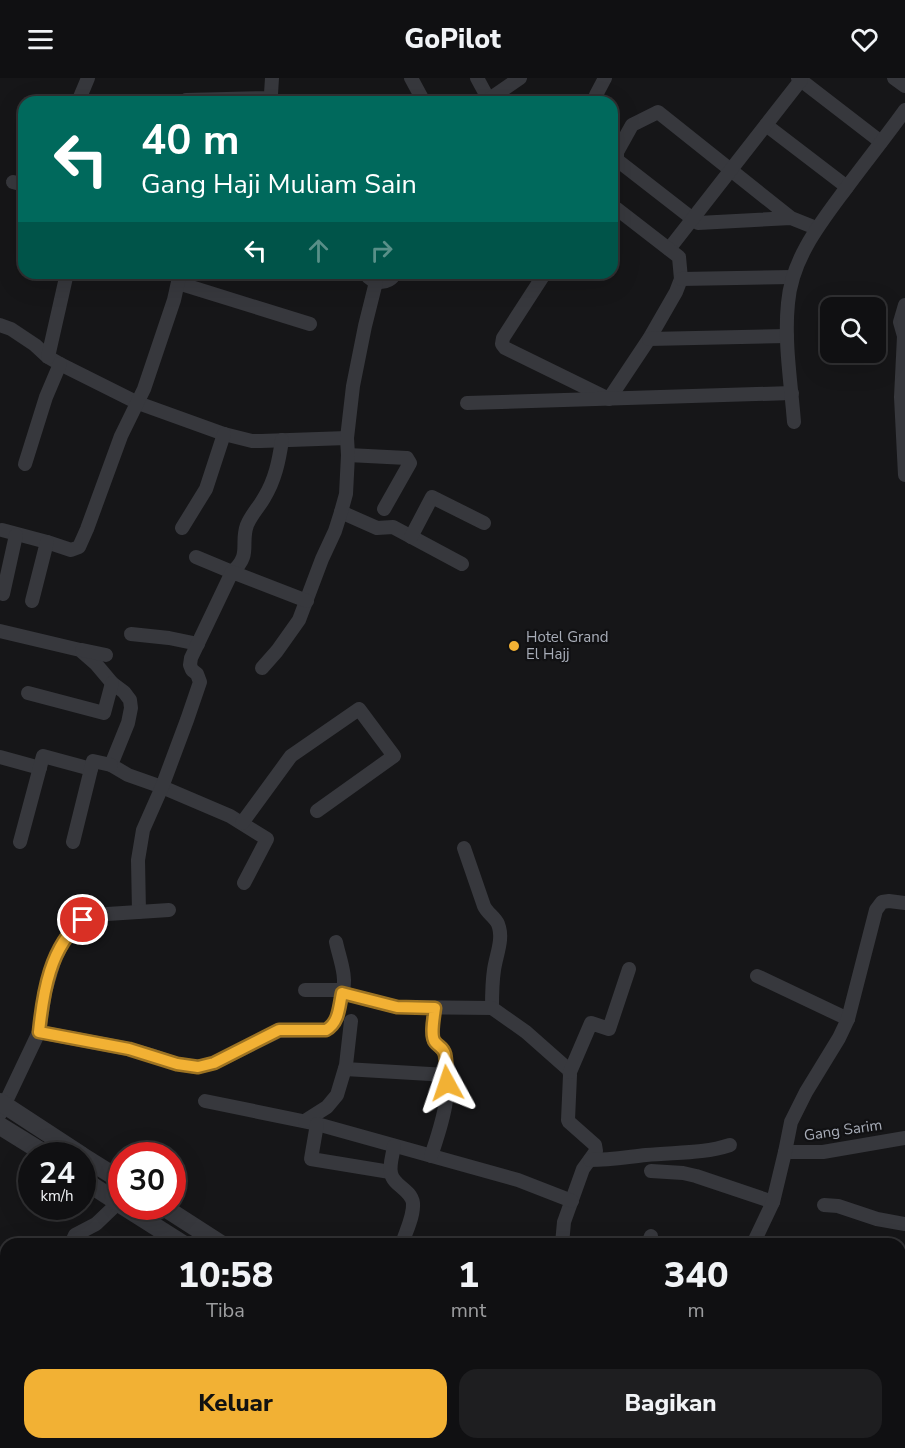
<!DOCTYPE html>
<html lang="id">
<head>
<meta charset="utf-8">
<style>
	body { margin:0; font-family:"Nunito Sans",sans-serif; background:#1e1e20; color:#f1f3f6; height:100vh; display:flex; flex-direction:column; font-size:22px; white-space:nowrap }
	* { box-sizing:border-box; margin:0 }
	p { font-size:20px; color:#9c9d9f }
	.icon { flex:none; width:33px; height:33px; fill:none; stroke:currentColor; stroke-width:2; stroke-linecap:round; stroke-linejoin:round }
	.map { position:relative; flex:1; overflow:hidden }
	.sheet { position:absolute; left:0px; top:1160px; width:906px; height:212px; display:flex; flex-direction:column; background:#101012; border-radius:18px 18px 0 0; box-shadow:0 6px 24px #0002,0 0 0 2px #303032 }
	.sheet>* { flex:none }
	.top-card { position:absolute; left:18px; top:18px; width:600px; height:183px; border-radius:18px; box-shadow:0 6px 24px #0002,0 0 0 2px #303032; background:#00695c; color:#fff; overflow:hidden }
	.buttons { position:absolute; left:820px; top:219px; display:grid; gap:12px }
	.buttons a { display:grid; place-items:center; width:66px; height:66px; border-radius:12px; background:#101012; box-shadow:0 6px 24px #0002,0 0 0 2px #303032; font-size:30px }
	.speed { position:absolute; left:18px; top:1064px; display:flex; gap:12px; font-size:30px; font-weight:700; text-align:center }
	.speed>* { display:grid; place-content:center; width:78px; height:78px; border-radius:50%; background:#101012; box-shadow:0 6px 24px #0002,0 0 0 2px #303032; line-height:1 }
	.speed small { font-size:15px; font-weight:400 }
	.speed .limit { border:9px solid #d22; background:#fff; color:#111 }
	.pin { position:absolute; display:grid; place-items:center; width:51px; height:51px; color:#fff; margin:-26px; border:3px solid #fff; border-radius:50%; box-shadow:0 2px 6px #0007 }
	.me { position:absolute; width:66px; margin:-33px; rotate:355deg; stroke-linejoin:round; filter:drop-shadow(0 0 4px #0008) }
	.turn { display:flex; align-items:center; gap:21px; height:126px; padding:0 24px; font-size:27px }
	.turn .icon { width:78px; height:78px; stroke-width:2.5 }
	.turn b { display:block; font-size:42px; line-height:51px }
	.lanes { display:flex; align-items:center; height:57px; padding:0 24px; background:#0003; justify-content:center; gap:30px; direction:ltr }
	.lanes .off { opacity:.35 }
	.eta { display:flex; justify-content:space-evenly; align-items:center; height:102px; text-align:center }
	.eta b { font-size:36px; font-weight:800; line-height:42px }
	.primary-button { display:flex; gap:12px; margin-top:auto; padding:12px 24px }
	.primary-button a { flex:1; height:69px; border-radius:18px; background:#f2b134; color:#111; font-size:24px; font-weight:800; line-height:69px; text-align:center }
	.primary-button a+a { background:#1e1e20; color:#f1f3f6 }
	header { display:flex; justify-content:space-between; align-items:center; height:78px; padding:0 24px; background:#101012; font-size:27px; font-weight:800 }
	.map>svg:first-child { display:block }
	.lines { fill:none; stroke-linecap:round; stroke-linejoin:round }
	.minor { stroke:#37383d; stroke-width:14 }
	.tertiary { stroke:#37383d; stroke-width:18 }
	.route-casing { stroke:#9d7322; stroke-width:15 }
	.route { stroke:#f2b134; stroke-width:10 }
	.poi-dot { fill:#f2b134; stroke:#111113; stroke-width:2 }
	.labels { text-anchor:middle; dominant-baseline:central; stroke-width:4.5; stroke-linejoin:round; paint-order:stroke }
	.poi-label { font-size:15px; fill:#a8adb8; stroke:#111113; text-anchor:start }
	.street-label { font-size:15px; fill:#a8adb8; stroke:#111113 }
</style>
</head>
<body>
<header><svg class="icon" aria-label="menu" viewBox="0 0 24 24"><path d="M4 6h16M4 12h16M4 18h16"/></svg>GoPilot<svg class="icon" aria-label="heart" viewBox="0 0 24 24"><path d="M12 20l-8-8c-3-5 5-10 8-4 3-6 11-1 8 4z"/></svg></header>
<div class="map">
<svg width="905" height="1370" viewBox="0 0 905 1370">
	<rect width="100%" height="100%" fill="#161618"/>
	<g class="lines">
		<!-- minor -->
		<g class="minor">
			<polyline points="411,0 424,24"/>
			<polyline points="477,0 490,24"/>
			<polyline points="798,0 881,64"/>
			<polyline points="894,0 905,8"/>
			<polyline points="488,22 520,0"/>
			<polyline points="78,24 88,0"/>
			<polyline points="183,24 186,22 269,20 271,16 272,0"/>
			<polyline points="599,24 596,17 605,0"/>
			<polyline points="766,47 847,109"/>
			<polyline points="13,104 24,107"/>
			<polyline points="791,140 698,145 617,82 617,74 632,47 658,34 791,140 816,150"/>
			<polyline points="669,171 801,2"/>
			<path d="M365,195C372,206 389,208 395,195"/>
			<polyline points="545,195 503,260 502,266 505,270 609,321 649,261 676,214 681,201 679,179 617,131 612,138"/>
			<polyline points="681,201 792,199"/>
			<polyline points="178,205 310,246"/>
			<polyline points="905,227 900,244 904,258 901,319 905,397"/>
			<polyline points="0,247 11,251 35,267 48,279 60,286 138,325 224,356 252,363 261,363 347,360"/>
			<polyline points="649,261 787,258"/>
			<polyline points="48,279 67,195"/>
			<polyline points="467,325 792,315"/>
			<path d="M794,344C791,305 784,264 788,225C792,178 823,142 850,105C868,81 887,57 905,32"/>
			<polyline points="348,377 407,380 410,385 384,431"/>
			<polyline points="25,386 46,319 60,286"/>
			<polyline points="341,434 377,450 393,449 462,486"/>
			<polyline points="182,450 206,411 224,356"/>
			<polyline points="2,452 47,464 71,472 79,469 87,451 121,358 144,311 174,222 180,195"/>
			<polyline points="411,459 432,419 484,445"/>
			<path d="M196,479L232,494C252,477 240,466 247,447C251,437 259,429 264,420C275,402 279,383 282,362"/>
			<polyline points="3,516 16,457"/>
			<polyline points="32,523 47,464"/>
			<polyline points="0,553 80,572 96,586 112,605 124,614 130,622 131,630 128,645 111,687 128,697 162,709 230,738 267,761 244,805"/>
			<polyline points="131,556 169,560 198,566"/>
			<polyline points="82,572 106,577"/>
			<polyline points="262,590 277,573 299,542 322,481 335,453 341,434 346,416 348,377 347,360 353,308 365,248 376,204"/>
			<polyline points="28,615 104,635 112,605"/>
			<polyline points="0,679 40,690"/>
			<polyline points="242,745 291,678 359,631 394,678 317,733"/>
			<polyline points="20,764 43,678 91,691"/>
			<polyline points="73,764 93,683 111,687"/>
			<path d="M464,770L484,828C487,835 495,839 498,846C504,861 496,877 494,892C492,905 492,917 492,930"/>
			<polyline points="139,834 138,782 143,752 162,709 187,642 200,604 197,596 192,592 190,587 191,580 232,494 307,523"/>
			<path d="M336,864C339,879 348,900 342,915"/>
			<polyline points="757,898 848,941"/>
			<polyline points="305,912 344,912"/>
			<path d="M39,954L129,971L154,978L177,986L198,989L214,985L279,953L326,952C339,945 339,929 342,915L397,929L492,930L526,954L569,992L570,997L568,1042L569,1044L595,1067L596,1073L583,1091L564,1144L562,1166"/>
			<polyline points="345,991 447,997"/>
			<polyline points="570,994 591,945 609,951 629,891"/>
			<polyline points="205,1023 317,1046 518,1102 572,1123"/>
			<polyline points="0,1036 39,954 45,914 55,880 65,861 78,846 92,837 169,832"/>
			<polyline points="305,1043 327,1029 337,1017 346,987 351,943"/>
			<polyline points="317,1046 311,1081 390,1094"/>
			<path d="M394,1068C393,1076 389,1087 391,1095C393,1108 411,1111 413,1125C414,1138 406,1153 402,1166"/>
			<polyline points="785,1074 823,1074 905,1060"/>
			<path d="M431,1078C442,1046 453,1011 445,977C443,968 437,969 434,963C430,954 434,939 435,930"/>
			<path d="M590,1082C609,1082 627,1079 646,1077C675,1074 703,1076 730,1067"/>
			<polyline points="651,1093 683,1095 696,1098 773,1124"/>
			<polyline points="824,1127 838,1128 877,1141 905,1146"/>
			<polyline points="71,1166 75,1157 96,1146 118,1125"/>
			<polyline points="648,1166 651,1158"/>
			<polyline points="753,1166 773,1124 785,1074 791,1044 806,1014 839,960 848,941 876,832 882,824 889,823 905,825"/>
			<polyline points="900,1235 905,1235"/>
			<polyline points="0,1258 6,1258"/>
			<polyline points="0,1346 6,1355"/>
			<polyline points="900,1357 905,1358"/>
			<polyline points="12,1365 15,1370"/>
			<polyline points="78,1365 81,1370"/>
			<polyline points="211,1365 214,1370"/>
			<polyline points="288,1365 293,1370"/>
			<polyline points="512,1365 519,1370"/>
			<polyline points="28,1370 36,1365"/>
			<polyline points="145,1370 154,1365"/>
			<polyline points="528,1370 532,1365"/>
			<polyline points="673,1370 674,1365"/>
		</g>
		<!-- tertiary -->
		<g class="tertiary">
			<polyline points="0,1024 81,1077"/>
			<polyline points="0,1048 47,1077"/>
			<polyline points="82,1078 122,1103"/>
			<polyline points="82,1101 122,1127"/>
			<polyline points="123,1128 183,1166"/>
			<polyline points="162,1128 221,1166"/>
			<polyline points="360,1365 363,1370"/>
			<polyline points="384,1365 387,1370"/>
		</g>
	</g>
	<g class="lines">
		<defs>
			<path id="route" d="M83,842C50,868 43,915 39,954L129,971L177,986L198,989L214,985L279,952H326C339,945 339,929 342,915L397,929L435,930C434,938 430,958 435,964C439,969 443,969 445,976C447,985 446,996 447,1005"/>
		</defs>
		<!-- route casing -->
		<use href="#route" class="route-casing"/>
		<!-- route -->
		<use href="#route" class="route"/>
	</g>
	<!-- markers -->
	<circle class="poi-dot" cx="514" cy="568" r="6"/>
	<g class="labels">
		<!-- poi labels -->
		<g class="poi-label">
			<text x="526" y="559">Hotel Grand<tspan x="526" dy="17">El Hajj</tspan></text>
		</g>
		<!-- street labels -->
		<g class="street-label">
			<text transform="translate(843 1052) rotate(-8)">Gang Sarim</text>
		</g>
	</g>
</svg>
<div class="buttons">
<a><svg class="icon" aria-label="search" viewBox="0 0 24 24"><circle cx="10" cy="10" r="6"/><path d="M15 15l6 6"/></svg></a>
</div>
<div class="speed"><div>24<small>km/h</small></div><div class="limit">30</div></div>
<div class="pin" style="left:83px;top:842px;background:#d93025"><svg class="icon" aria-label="arrive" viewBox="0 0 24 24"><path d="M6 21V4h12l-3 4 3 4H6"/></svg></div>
<svg class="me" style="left:447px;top:1005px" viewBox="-20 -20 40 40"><path d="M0-17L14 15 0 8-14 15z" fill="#f2b134" stroke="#fff" stroke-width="4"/></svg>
<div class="top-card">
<div class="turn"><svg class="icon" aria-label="left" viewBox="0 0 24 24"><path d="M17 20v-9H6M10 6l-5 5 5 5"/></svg><div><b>40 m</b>Gang Haji Muliam Sain</div></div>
<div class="lanes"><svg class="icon" aria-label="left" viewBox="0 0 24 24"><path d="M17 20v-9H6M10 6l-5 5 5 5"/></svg><svg class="icon off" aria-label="ahead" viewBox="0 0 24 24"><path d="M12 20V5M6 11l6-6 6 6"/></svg><svg class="icon off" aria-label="right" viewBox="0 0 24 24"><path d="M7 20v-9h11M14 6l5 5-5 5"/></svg></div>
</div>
<section class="sheet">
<div class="eta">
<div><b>10:58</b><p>Tiba</p></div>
<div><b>1</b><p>mnt</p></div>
<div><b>340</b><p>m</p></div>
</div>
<div class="primary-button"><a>Keluar</a><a>Bagikan</a></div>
</section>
</div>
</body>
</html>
